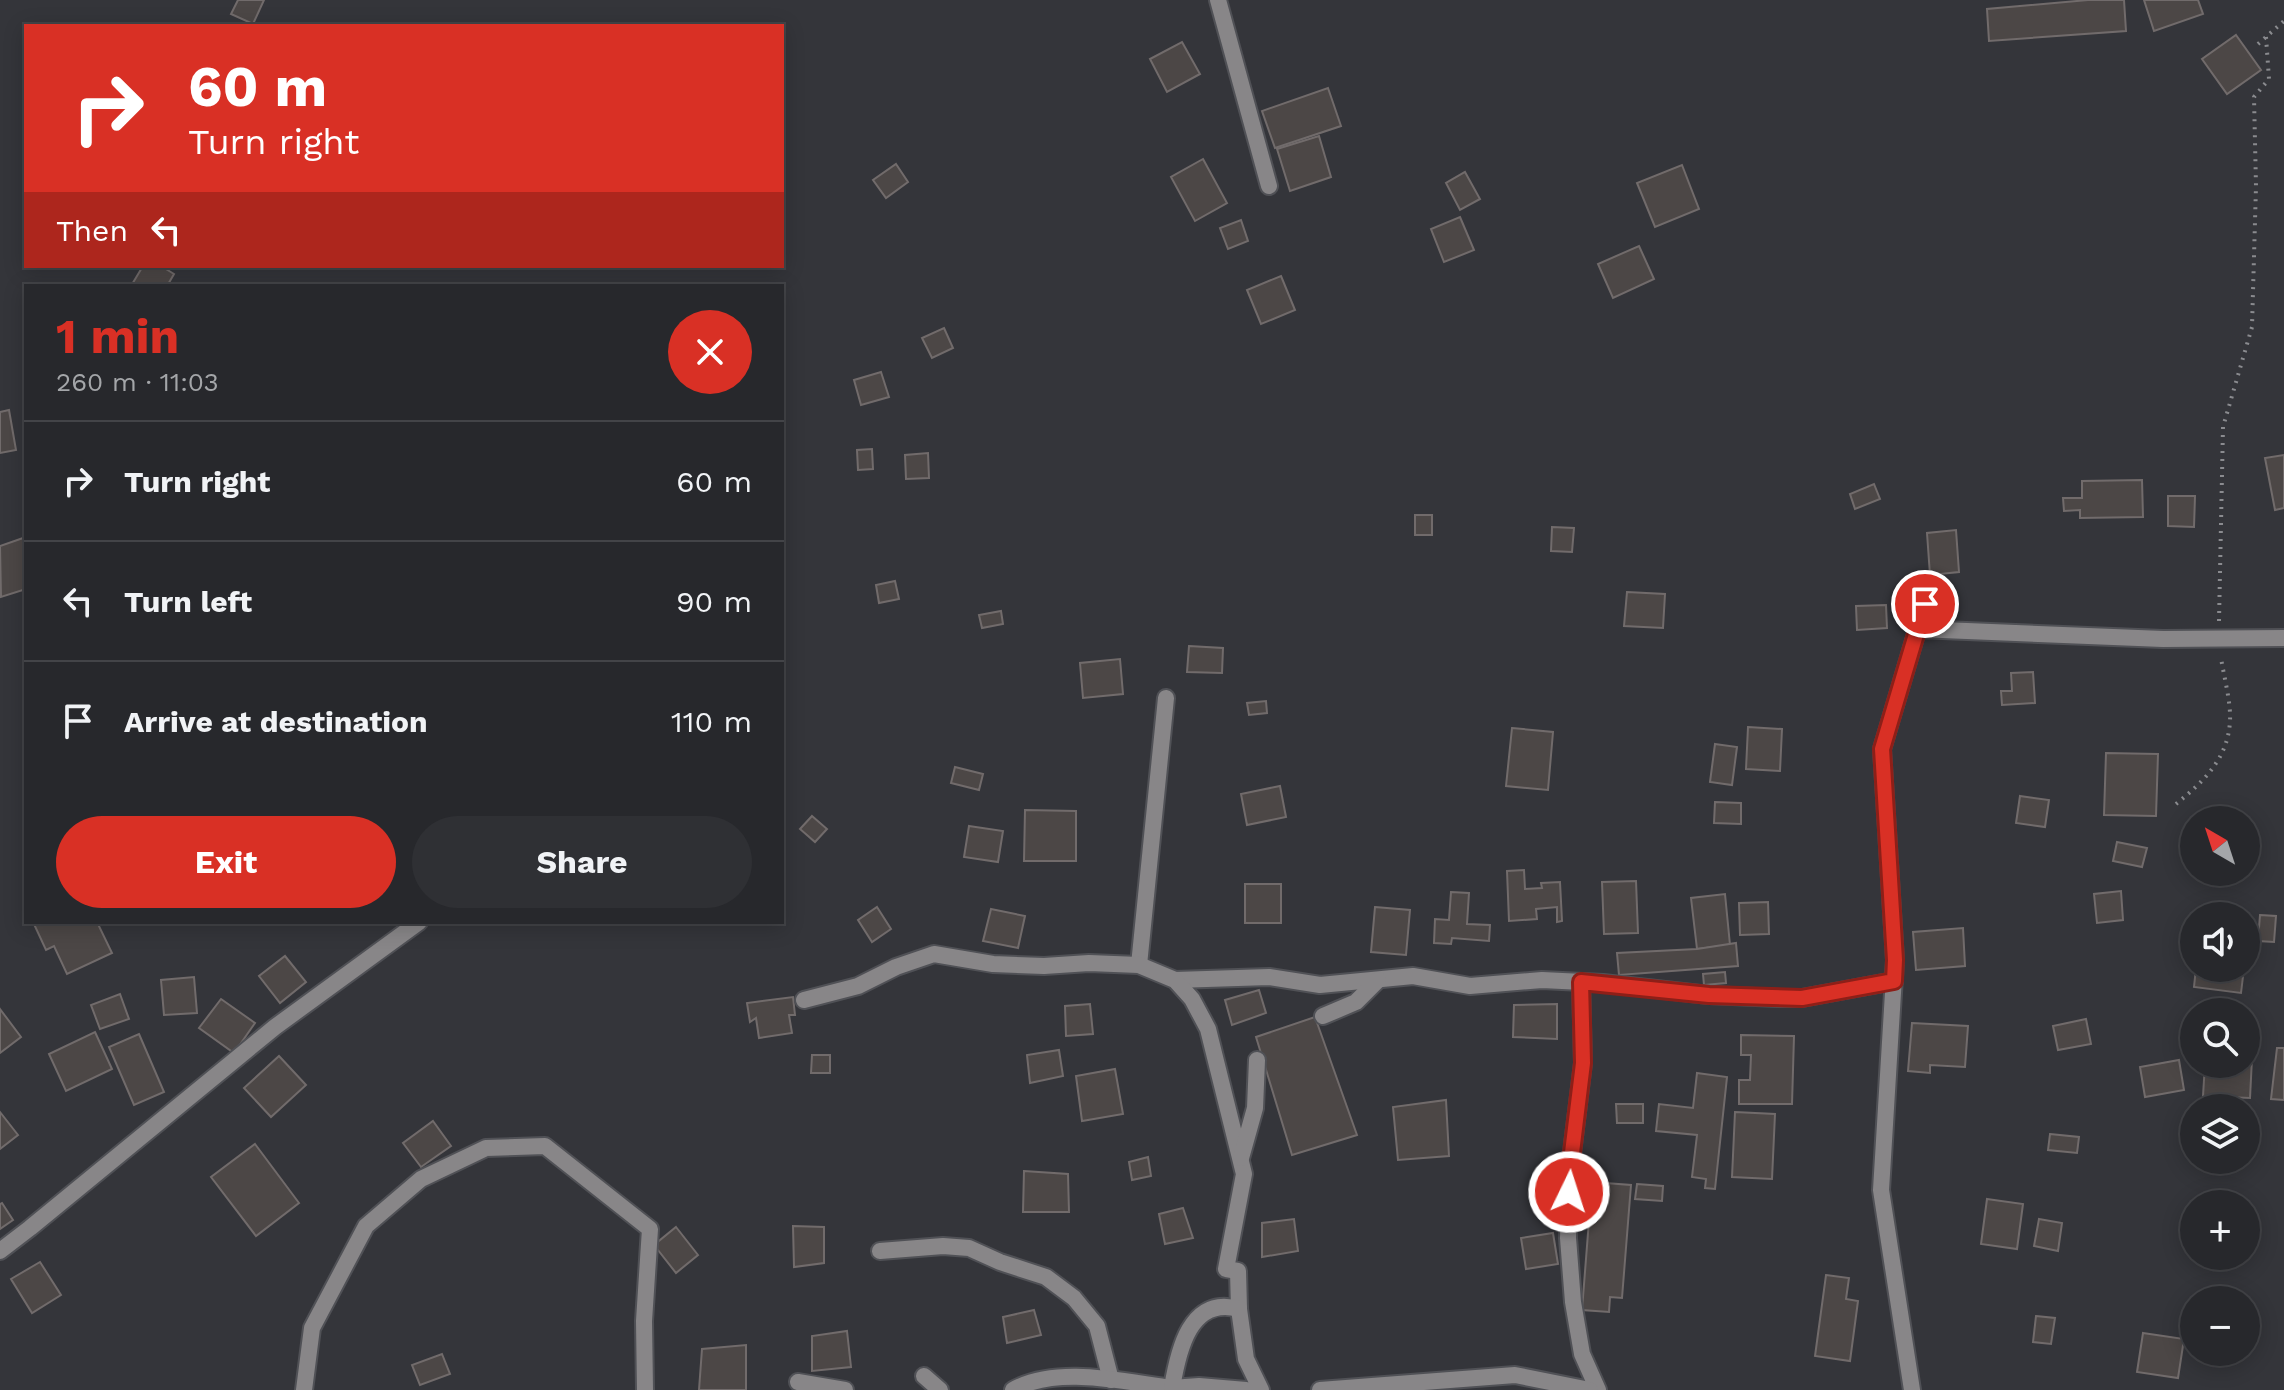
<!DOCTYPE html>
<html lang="en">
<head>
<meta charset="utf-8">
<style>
	body { margin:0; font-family:"Work Sans",sans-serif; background:#2f3034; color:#f1f3f6; height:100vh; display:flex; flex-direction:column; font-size:30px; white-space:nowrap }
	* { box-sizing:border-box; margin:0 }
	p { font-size:26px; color:#a4a6a9 }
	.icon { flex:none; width:44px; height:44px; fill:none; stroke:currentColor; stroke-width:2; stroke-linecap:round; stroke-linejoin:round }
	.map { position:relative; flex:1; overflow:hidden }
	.details { position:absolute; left:24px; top:284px; width:760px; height:640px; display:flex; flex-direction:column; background:#27282c; border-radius:0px; box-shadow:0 4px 20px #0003,0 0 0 2px #434448 }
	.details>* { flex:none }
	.guide { position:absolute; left:24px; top:24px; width:760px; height:244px; border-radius:0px; box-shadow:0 4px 20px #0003,0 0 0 2px #434448; background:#d93025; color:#fff; overflow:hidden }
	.needle { width:52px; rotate:321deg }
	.fabs { position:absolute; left:2180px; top:806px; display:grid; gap:16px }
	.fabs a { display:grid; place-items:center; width:80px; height:80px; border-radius:50%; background:#27282c; box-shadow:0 4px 20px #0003,0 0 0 2px #434448; font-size:40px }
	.pin { position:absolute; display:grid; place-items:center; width:68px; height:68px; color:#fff; margin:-34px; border:4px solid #fff; border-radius:50%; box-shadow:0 2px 8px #0007 }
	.me { position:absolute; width:88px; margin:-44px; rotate:4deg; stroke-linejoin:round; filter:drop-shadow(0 0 6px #0008) }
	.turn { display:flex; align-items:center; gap:28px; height:168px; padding:0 32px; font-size:36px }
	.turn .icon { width:104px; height:104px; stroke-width:2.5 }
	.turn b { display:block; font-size:56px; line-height:68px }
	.then { display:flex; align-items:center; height:76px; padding:0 32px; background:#0003; gap:16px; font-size:30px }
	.round { display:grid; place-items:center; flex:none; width:84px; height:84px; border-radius:42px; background:#2f3034 }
	.summary { display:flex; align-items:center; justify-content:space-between; height:136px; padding:0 32px }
	h1 { font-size:48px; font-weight:700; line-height:60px; color:#d93025 }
	.action { display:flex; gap:16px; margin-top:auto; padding:16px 32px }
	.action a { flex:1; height:92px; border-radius:48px; background:#d93025; color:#fff; font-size:32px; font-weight:700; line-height:92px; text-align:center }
	.action a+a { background:#2f3034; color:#f1f3f6 }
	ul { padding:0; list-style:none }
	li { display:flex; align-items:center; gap:24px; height:120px; padding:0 32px; border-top:2px solid #434448 }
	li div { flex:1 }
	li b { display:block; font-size:30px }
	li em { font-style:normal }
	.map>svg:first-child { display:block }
	.building { fill:#4c4746; stroke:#716b6b; stroke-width:2 }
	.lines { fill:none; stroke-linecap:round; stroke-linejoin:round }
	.street-casing { stroke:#505156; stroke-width:20 }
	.path { stroke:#8a8b8f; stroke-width:4; stroke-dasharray:2 6; stroke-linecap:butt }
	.street { stroke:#888688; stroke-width:16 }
	.route-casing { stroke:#8d1f18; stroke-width:20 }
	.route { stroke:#d93025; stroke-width:14 }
</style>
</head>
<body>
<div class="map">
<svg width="2284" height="1390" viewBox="0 0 2284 1390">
	<rect width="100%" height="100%" fill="#34353a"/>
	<!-- building -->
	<g class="building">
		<polygon points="238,0 264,0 253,24 231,14"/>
		<polygon points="2088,0 2124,0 2126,31 1989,41 1987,9"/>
		<polygon points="2144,0 2198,0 2203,14 2154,31"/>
		<polygon points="2236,35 2261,70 2227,94 2202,59"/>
		<polygon points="1182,42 1200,74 1167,92 1150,59"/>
		<polygon points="1328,88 1341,126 1275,148 1262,111"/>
		<polygon points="1319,136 1331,177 1290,191 1277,149"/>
		<polygon points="1203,159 1227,203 1195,221 1171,177"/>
		<polygon points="896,164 908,182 886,198 873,180"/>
		<polygon points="1682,165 1699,209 1655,227 1637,183"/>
		<polygon points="1465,172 1480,199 1460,210 1446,183"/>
		<polygon points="1460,217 1474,250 1444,262 1431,229"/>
		<polygon points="1241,220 1248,241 1228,249 1220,228"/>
		<polygon points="1639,246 1654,279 1613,298 1598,264"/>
		<polygon points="143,266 161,266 174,274 167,286 131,286"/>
		<polygon points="1281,276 1295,310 1261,324 1247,290"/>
		<polygon points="944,328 953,348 932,358 922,338"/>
		<polygon points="881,372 889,397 861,405 854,380"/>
		<polygon points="9,410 16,450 0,453 0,412"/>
		<polygon points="872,449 873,469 858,470 857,450"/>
		<polygon points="928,453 929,478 906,479 905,455"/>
		<polygon points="2284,455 2284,508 2275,510 2265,458"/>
		<polygon points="2142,480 2143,517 2080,518 2080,510 2064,511 2063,498 2082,498 2082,481"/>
		<polygon points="1874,484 1880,499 1855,509 1850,494"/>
		<polygon points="2168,496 2195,496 2194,527 2168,526"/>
		<rect x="1415" y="515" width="17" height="20"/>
		<polygon points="1552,527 1574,528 1572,552 1551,551"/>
		<polygon points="1956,530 1959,572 1930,575 1927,533"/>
		<polygon points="26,537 26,589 1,597 0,546"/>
		<polygon points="895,581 899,599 879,603 876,585"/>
		<polygon points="1627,592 1665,594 1663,628 1624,626"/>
		<polygon points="1886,605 1887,628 1857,630 1856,606"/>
		<polygon points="1001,611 1003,624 982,628 979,615"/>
		<polygon points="1189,646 1223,648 1222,673 1187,672"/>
		<polygon points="1120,659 1123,694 1083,698 1080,663"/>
		<polygon points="2033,672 2035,703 2002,705 2001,691 2012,691 2011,673"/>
		<polygon points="1266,701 1267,713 1249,715 1247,703"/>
		<polygon points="1748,727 1782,729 1780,771 1746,769"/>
		<polygon points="1512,728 1553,732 1548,790 1506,786"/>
		<polygon points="1715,744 1737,747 1732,785 1710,782"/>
		<polygon points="2106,753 2158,754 2156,816 2104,815"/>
		<polygon points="955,767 983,774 979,790 951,783"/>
		<polygon points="1280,786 1286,817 1247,825 1241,794"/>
		<polygon points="2020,796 2049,800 2045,827 2016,823"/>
		<polygon points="1715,802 1741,803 1741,824 1714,823"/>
		<polygon points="1025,810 1076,811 1076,861 1024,861"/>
		<polygon points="812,816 827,829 815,842 800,829"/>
		<polygon points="969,826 1003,831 998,862 964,857"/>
		<polygon points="2117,842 2147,848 2142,867 2113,861"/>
		<polygon points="1524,870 1525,889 1542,888 1541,883 1560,882 1562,921 1557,922 1557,907 1536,909 1537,919 1509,921 1507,871"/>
		<polygon points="1636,881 1638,933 1604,934 1602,882"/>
		<rect x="1245" y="884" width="36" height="39"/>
		<polygon points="2121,891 2123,920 2097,923 2094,894"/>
		<polygon points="1451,892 1469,893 1467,924 1490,925 1489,941 1452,938 1451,944 1434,943 1435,919 1449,920"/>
		<polygon points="1725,894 1730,945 1697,949 1691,898"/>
		<polygon points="1768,902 1769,934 1740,935 1739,903"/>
		<polygon points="877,907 891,929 872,942 858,920"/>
		<polygon points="1375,907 1410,910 1406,955 1371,952"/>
		<polygon points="991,909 1025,916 1018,948 983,941"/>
		<polygon points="2260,915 2276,916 2274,942 2258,941"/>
		<polygon points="33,922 97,922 112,953 67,974 54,946 46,950"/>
		<polygon points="1963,928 1965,966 1916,970 1913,932"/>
		<polygon points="1736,943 1738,966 1619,975 1617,953 1697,949"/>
		<polygon points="285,956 306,982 280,1003 259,976"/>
		<polygon points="2196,968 2244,968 2241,993 2194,987"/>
		<polygon points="1725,972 1726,983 1704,985 1703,974"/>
		<polygon points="194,977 197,1013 164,1015 161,980"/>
		<polygon points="1259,990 1266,1013 1232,1025 1225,1000"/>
		<polygon points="120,994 129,1019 100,1029 91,1005"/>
		<polygon points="793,997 795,1015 789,1015 792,1033 759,1038 756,1018 750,1022 747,1003"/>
		<polygon points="221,999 255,1023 234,1053 199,1028"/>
		<polygon points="1090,1004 1093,1034 1066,1036 1065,1006"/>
		<polygon points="1557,1004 1557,1039 1513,1037 1514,1005"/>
		<polygon points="0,1009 21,1037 0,1053"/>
		<polygon points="1315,1017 1357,1135 1292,1155 1256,1037"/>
		<polygon points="2086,1019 2091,1044 2058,1050 2053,1026"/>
		<polygon points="1912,1023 1968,1026 1965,1067 1930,1065 1930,1073 1908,1071"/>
		<polygon points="95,1032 112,1069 66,1091 49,1054"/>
		<polygon points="139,1034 164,1092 134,1105 109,1047"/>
		<polygon points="1741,1035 1794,1036 1792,1104 1739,1104 1739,1080 1750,1080 1751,1055 1741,1055"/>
		<polygon points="2246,1037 2253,1038 2250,1098 2203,1096 2205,1064 2246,1064"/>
		<polygon points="2277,1048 2284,1048 2284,1100 2271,1099"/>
		<polygon points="1059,1050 1063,1076 1030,1083 1027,1055"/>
		<polygon points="812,1055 830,1055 830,1073 811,1073"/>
		<polygon points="279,1056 306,1085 271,1117 244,1088"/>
		<polygon points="2179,1060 2184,1090 2145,1097 2140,1067"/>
		<polygon points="1115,1069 1123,1114 1082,1121 1076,1076"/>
		<polygon points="1697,1073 1727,1077 1715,1189 1705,1188 1706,1179 1692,1177 1697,1135 1656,1131 1659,1104 1693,1108"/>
		<polygon points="1446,1100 1449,1156 1398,1160 1393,1107"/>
		<polygon points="1616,1104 1643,1104 1643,1123 1617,1123"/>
		<polygon points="0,1112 18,1135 0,1149"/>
		<polygon points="1735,1112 1775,1114 1772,1179 1732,1177"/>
		<polygon points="433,1121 451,1146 421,1167 403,1143"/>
		<polygon points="2050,1134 2079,1137 2077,1153 2048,1150"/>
		<polygon points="255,1144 299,1203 256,1236 211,1177"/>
		<polygon points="1148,1157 1151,1176 1132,1180 1129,1162"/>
		<polygon points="1024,1171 1068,1174 1069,1212 1023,1212"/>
		<polygon points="1592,1182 1631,1185 1622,1298 1610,1297 1609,1312 1582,1310"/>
		<polygon points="1637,1184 1663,1186 1662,1201 1635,1199"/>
		<polygon points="1987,1199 2023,1204 2017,1249 1981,1244"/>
		<polygon points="2,1203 13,1220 0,1229 0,1204"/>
		<polygon points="1183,1208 1193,1238 1165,1244 1159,1214"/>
		<polygon points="1294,1219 1298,1251 1262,1257 1262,1223"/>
		<polygon points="2039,1219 2062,1223 2058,1251 2034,1246"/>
		<polygon points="793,1226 824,1227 824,1263 794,1267"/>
		<polygon points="676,1227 698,1255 676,1273 654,1245"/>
		<polygon points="1553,1233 1558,1264 1526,1269 1521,1238"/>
		<polygon points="40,1262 61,1295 32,1313 11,1279"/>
		<polygon points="1826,1275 1849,1278 1846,1299 1858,1301 1850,1361 1815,1356"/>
		<polygon points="1034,1310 1041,1335 1007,1343 1003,1317"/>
		<polygon points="2036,1316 2055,1318 2051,1344 2033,1342"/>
		<polygon points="847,1331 851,1367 812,1371 812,1336"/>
		<polygon points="2143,1333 2184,1339 2178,1378 2137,1372"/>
		<polygon points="746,1345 746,1390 699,1390 702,1349"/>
		<polygon points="442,1354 450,1374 420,1385 412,1365"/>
	</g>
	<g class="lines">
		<defs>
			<g id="street">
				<polyline points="1218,0 1269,186"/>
				<polyline points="1918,629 2163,639 2284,638"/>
				<polyline points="1139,965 1166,698"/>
				<polyline points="1175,980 1269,977 1320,985 1413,976 1470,986 1542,980 1603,983 1709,995 1779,998 1802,998 1894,981"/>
				<polyline points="1581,982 1583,1063 1570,1169 1568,1238 1573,1302 1582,1354 1598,1390"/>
				<polyline points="804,1000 858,986 896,967 934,954 993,964 1044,966 1089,963 1139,965 1175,980 1192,999 1208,1029 1244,1174 1226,1269 1238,1271 1239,1309"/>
				<polyline points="1323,1016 1356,1002 1378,980"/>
				<polyline points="1241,1158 1255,1108 1257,1060"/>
				<polyline points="0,1251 30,1228 275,1027 419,922"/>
				<polyline points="880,1251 943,1246 969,1248 1000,1262 1046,1277 1074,1298 1097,1326 1111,1380"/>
				<polyline points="924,1376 940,1390"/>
				<polyline points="798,1382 845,1390"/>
				<polyline points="304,1390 312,1328 366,1226 421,1179 486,1148 545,1146 650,1229 644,1321 645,1390"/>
				<path d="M1013,1390C1057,1365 1124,1382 1172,1388"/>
				<path d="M1246,1390L1199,1386L1172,1388C1178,1351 1190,1295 1239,1309L1246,1359L1261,1390"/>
				<polyline points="1320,1390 1515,1375 1590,1390"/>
				<polyline points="1912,1390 1881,1190 1895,960 1882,749 1932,580"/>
			</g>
		</defs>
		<!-- street casing -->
		<use href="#street" class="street-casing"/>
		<!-- path -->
		<g class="path">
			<polyline points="2258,44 2284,21"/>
			<polyline points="2219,621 2223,427 2252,327 2256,186 2254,97 2269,79 2266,37"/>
			<path d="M2176,804C2203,782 2228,759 2230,721C2231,702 2224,677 2221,658"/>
		</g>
		<!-- street -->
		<use href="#street" class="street"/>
	</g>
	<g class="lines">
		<defs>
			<polyline id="route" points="1569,1192 1570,1169 1583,1063 1581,982 1709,995 1802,998 1894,981 1895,960 1882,749 1925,604"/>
		</defs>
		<!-- route casing -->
		<use href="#route" class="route-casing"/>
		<!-- route -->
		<use href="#route" class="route"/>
	</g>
</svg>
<div class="fabs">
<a><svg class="needle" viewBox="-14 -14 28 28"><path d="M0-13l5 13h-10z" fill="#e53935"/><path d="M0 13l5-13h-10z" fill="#a4a6a9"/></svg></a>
<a><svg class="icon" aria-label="sound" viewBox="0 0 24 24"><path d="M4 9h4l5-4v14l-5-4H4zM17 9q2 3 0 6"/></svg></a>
<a><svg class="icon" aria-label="search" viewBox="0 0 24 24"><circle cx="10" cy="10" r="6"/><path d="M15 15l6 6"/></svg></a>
<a><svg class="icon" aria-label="layers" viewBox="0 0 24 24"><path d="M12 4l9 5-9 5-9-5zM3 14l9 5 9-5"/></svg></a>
<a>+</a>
<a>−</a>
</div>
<div class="pin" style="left:1925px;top:604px;background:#d93025"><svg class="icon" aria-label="arrive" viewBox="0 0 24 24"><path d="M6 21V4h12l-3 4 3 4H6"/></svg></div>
<svg class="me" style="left:1569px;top:1192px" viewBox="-20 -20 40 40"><circle r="17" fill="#d93025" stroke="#fff" stroke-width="3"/><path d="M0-11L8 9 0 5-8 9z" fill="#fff"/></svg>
<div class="guide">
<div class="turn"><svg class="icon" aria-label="right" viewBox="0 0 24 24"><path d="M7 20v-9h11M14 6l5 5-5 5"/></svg><div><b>60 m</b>Turn right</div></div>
<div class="then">Then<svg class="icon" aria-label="left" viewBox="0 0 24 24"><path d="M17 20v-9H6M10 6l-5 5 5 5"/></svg></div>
</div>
<section class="details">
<div class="summary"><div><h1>1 min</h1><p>260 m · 11:03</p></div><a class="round" style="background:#d93025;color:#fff"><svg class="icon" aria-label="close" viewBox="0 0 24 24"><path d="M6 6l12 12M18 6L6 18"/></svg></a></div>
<ul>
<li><svg class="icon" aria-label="right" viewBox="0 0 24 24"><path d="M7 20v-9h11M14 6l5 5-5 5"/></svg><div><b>Turn right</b></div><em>60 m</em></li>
<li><svg class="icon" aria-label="left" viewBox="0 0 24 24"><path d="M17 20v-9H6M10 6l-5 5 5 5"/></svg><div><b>Turn left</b></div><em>90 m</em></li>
<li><svg class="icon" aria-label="arrive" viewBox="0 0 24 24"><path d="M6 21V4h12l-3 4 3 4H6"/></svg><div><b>Arrive at destination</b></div><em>110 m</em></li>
</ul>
<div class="action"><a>Exit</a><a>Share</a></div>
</section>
</div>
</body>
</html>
